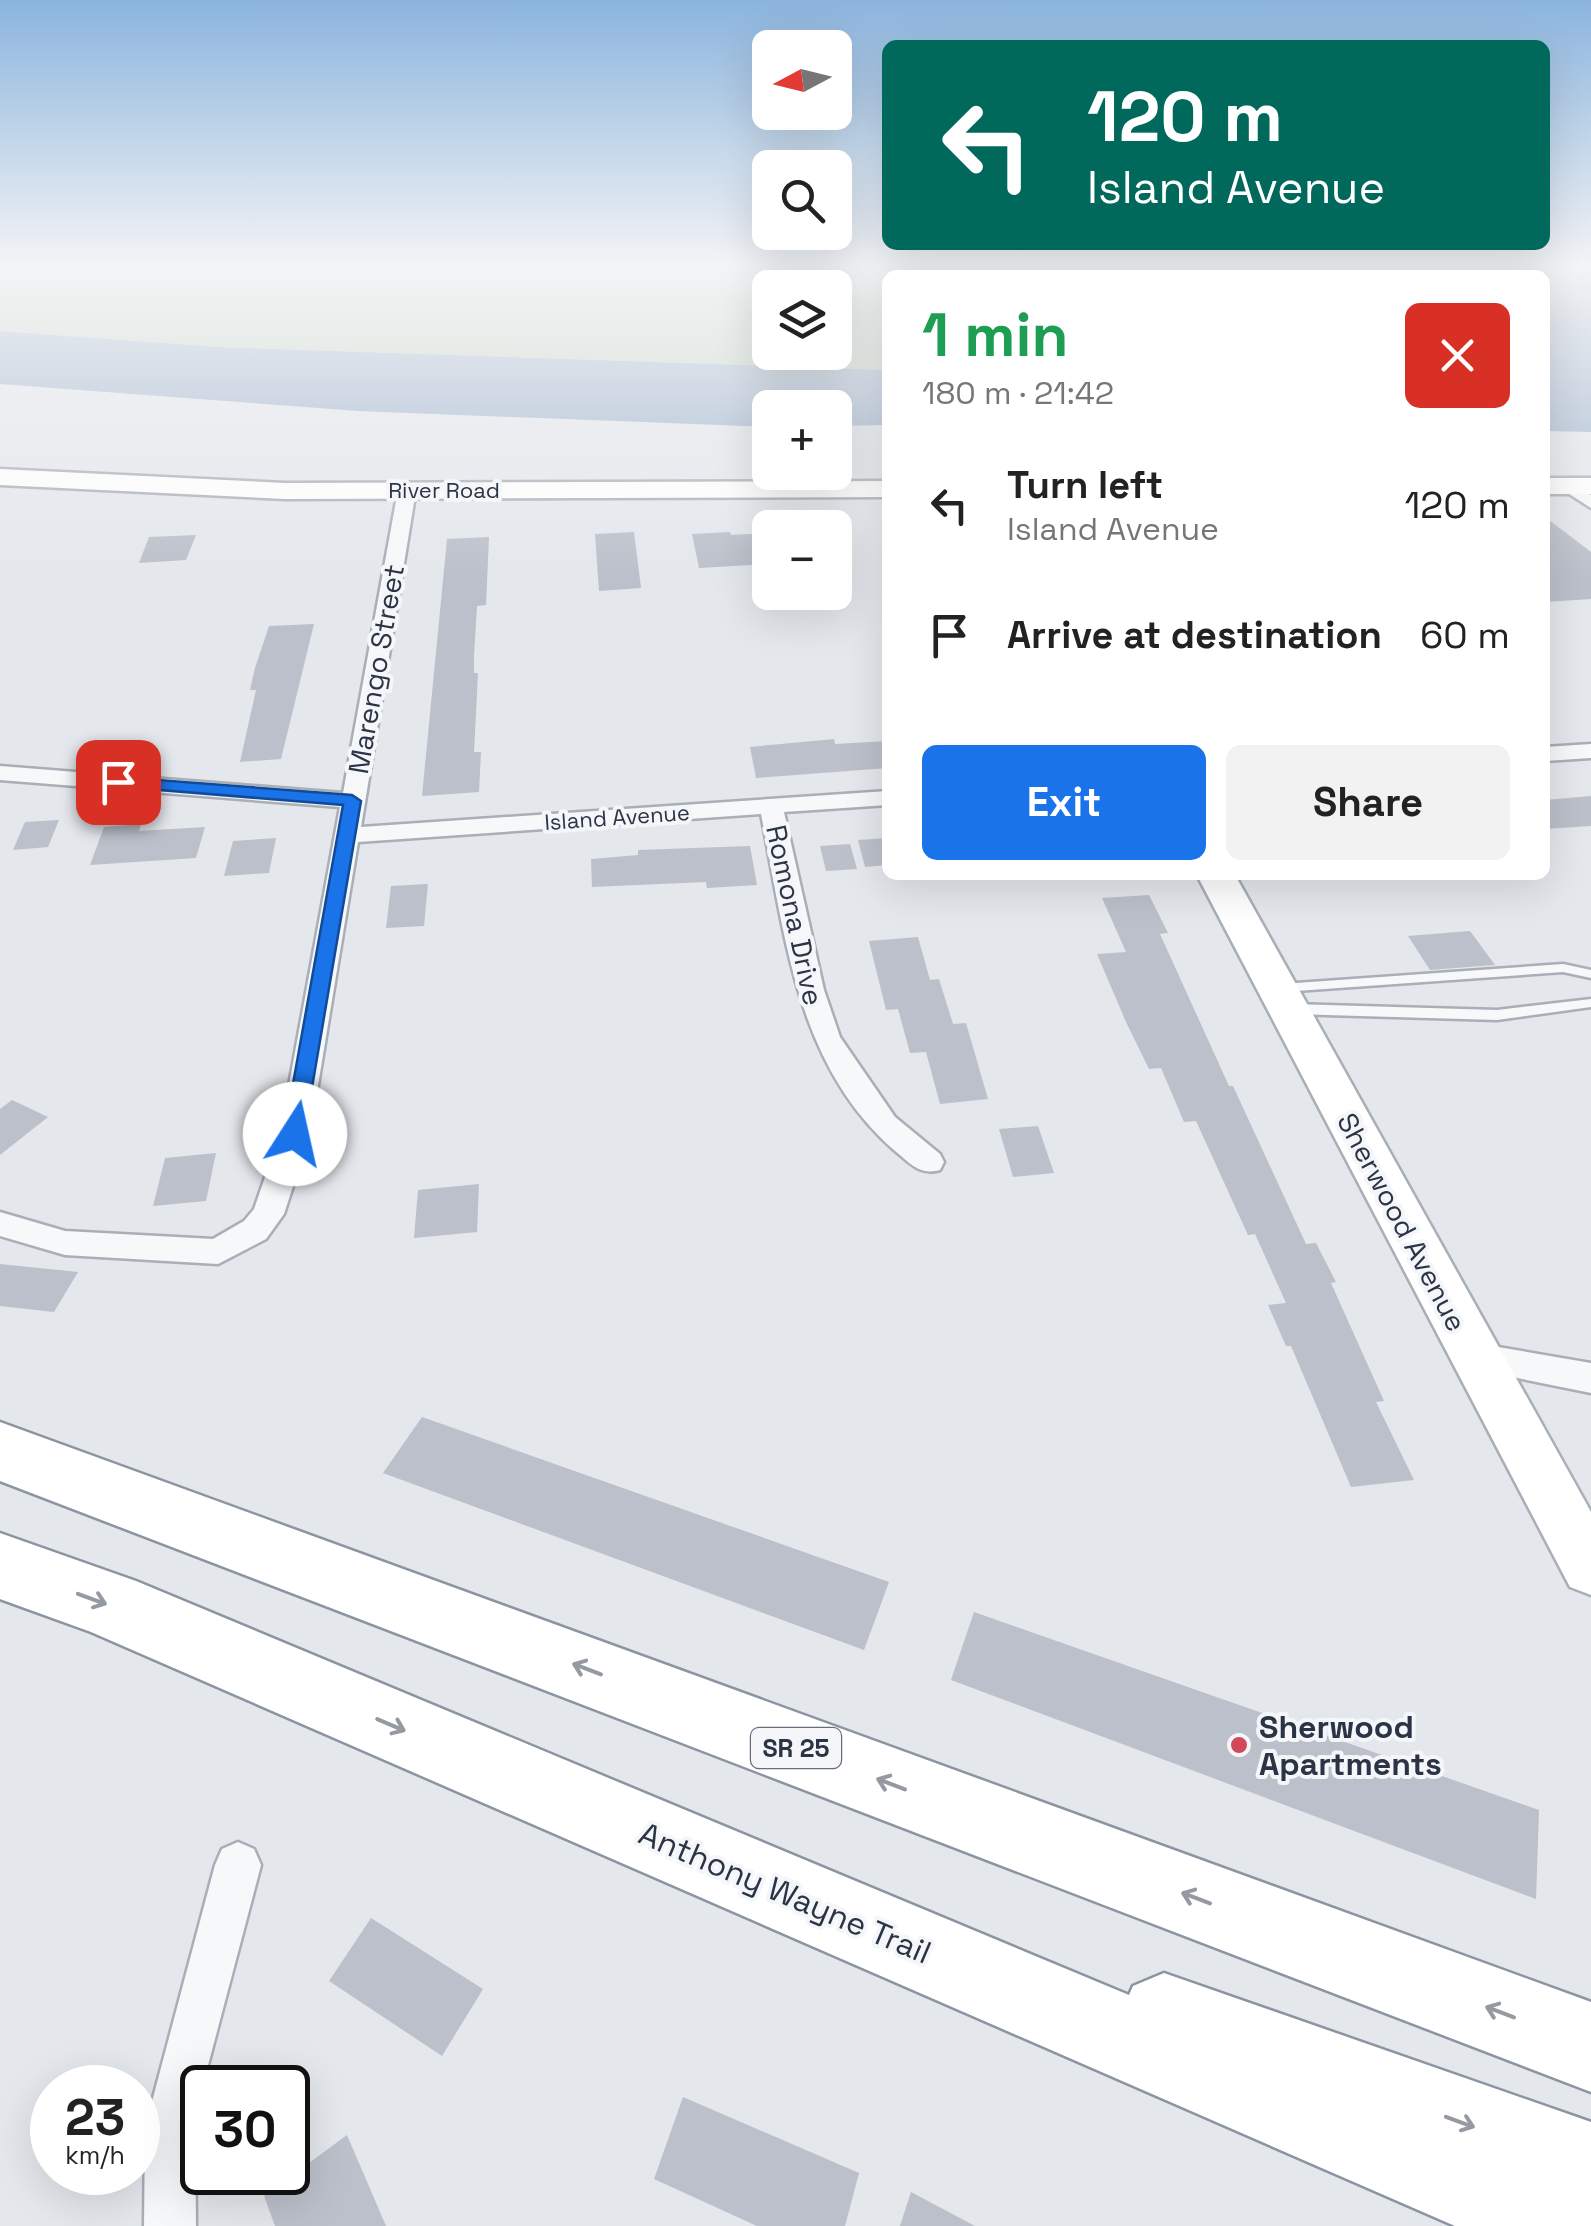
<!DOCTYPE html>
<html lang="en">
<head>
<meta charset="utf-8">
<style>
	body { margin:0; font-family:"Space Grotesk",sans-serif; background:#f2f2f2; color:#222; height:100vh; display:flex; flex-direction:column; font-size:38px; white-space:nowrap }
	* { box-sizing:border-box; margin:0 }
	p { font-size:32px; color:#767676 }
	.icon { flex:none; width:55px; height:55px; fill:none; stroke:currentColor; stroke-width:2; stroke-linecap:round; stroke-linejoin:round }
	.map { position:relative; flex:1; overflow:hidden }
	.details { position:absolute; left:882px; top:270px; width:668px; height:610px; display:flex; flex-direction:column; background:#fff; border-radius:15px; box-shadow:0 10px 40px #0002 }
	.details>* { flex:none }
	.hud { position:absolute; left:882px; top:40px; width:668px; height:210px; border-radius:15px; box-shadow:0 10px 40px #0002; background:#00695c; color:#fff; overflow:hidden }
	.needle { width:65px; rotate:263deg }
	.tools { position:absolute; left:752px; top:30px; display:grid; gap:20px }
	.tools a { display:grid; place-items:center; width:100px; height:100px; border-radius:15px; background:#fff; box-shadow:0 10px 40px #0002; font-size:50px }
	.speed { position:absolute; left:30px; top:2065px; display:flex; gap:20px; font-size:50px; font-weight:700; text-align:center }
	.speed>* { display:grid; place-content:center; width:130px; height:130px; border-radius:50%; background:#fff; box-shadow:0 10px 40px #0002; line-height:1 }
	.speed small { font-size:25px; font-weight:400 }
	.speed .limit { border:5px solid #111; border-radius:15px; background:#fff; color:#111 }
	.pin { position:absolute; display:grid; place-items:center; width:85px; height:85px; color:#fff; margin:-42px; border-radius:20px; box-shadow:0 5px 15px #0006 }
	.me { position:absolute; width:110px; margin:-55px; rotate:10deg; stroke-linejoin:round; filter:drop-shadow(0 0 8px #0008) }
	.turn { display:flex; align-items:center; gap:35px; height:210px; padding:0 40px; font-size:45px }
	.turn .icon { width:130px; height:130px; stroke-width:2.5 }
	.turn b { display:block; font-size:70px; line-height:85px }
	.round { display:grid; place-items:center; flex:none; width:105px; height:105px; border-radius:15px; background:#f2f2f2 }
	.overview { display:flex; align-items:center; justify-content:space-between; height:170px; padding:0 40px }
	h1 { font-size:60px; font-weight:600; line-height:75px; color:#1e9e55 }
	.action { display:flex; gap:20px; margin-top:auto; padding:20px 40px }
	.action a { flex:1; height:115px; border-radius:15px; background:#1a73e8; color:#fff; font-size:40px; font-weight:600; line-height:115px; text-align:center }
	.action a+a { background:#f2f2f2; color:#222 }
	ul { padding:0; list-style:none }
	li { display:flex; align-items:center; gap:30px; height:130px; padding:0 40px }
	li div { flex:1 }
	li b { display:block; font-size:38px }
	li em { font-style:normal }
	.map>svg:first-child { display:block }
	.green { fill:#c9d6c5; fill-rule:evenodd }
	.water { fill:#9fb4cc }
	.building { fill:#bbc0ca }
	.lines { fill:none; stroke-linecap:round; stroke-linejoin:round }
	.lane-casing { stroke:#a9aeb7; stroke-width:5 }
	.street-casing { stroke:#a9aeb7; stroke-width:5 }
	.secondary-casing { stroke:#a9aeb7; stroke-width:5 }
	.highway-casing { stroke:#8b94a3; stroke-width:5 }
	.lane { fill:#f7f8fa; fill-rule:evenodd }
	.street { fill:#f7f8fa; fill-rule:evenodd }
	.secondary { fill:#fff; fill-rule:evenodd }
	.highway { fill:#fff; fill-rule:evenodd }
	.oneway { stroke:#959aa2 }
	.route { fill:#1a73e8; stroke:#114b97; stroke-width:2.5 }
	.poi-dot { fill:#d1495b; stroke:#f4f6f9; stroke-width:4 }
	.labels { text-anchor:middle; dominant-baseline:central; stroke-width:8; stroke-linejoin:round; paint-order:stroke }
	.far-street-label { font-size:22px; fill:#2b3445; stroke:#f4f6f9 }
	.shield { fill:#f4f6f9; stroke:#676e7b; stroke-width:2.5 }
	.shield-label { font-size:25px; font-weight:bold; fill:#2b3445 }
	.street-label { font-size:28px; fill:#2b3445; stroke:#f4f6f9 }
	.near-poi-label { font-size:32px; font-weight:bold; fill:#2b3445; stroke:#f4f6f9; text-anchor:start }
	.near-street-label { font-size:32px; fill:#2b3445; stroke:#f4f6f9 }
</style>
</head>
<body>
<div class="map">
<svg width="1591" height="2226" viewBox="0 0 1591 2226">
	<rect width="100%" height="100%" fill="#e4e7ec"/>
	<!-- green -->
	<path class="green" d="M0,265H1066L1166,275H888L887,370L218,347L0,331ZM770,288H835V352H770Z"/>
	<!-- water -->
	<g class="water">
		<polygon points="1066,265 1591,265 1591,432 1545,431 1545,275 1166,275"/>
		<polygon points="0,331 218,347 887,370 887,425 835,426 835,408 770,408 770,427 358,411 0,384"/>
	</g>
	<!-- building -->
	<g class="building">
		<polygon points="1545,517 1591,552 1591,599 1545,602"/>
		<polygon points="634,532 641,588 599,591 595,534"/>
		<polygon points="730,532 731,535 770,533 770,564 699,568 692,534"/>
		<polygon points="196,535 186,560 139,563 149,537"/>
		<polygon points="489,537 486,605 477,606 474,656 474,673 478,673 474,752 481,752 479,792 422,796 447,539"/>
		<polygon points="314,624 281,759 240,762 256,690 250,690 255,668 269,626"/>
		<polygon points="834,739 835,744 888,741 888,768 756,778 750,747"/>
		<polygon points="1591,796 1591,826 1545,829 1545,800"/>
		<polygon points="59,820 48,847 13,850 25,822"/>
		<polygon points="141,824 139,831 205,827 196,858 90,865 104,827"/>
		<polygon points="276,838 269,873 224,876 233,841"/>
		<polygon points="888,838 888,865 865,867 858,840"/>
		<polygon points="850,844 857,869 826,871 820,846"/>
		<polygon points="750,846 757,885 707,888 706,882 592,887 591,859 638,855 638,850"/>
		<polygon points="428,884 424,926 386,928 391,886"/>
		<polygon points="1149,895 1168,933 1160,934 1229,1086 1233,1086 1306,1244 1316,1243 1336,1282 1331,1283 1384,1401 1376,1402 1414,1480 1351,1487 1291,1346 1286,1346 1268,1305 1286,1303 1255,1234 1248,1235 1196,1121 1184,1122 1161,1068 1149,1069 1126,1022 1097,954 1126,952 1102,898"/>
		<polygon points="1470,931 1495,965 1430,970 1408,936"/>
		<polygon points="918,937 930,980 939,979 953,1024 966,1023 988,1099 940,1104 926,1052 910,1053 898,1009 886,1010 869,941"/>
		<polygon points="12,1100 48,1117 0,1155 0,1109"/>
		<polygon points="1038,1126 1054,1173 1013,1177 999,1129"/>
		<polygon points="216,1153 206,1201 153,1206 165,1158"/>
		<polygon points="479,1184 477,1232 414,1238 418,1190"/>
		<polygon points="0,1264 78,1272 54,1312 0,1306"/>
		<polygon points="422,1417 889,1582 864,1650 383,1473"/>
		<polygon points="974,1612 1539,1810 1536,1899 951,1680"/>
		<polygon points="371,1918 483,1989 442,2056 329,1981"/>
		<polygon points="683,2097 859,2173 845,2226 757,2226 654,2179"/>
		<polygon points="347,2135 386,2226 275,2226 264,2196"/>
		<polygon points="911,2192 975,2226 900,2226"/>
	</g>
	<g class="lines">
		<defs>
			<g id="lane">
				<polygon points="1563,964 1591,970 1591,978 1563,972 1282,992 1275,988 1282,984"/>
				<polygon points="1591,999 1591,1007 1497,1020 1292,1014 1285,1009 1292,1004 1497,1010"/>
			</g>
			<g id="street">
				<polygon points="1569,481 1591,495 1591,508 1563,490 1563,482"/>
				<path d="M407,485L416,490L361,827L888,791V805L784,812L824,990L840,1037L895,1117L940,1154L944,1162L940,1170C919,1176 909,1162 894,1150C796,1065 785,934 761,814L358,842L310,1134L284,1214L266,1239L218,1264L65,1255L0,1236V1212L65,1231L213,1239L244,1221L254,1209L280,1134L340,807L0,780V766L343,793L398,490Z"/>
				<polygon points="1591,744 1591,758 1545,761 1545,747"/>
				<polygon points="1475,1343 1591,1363 1591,1393 1463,1367 1458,1357 1463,1347"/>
				<polygon points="238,1842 254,1849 261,1865 202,2088 195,2128 196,2226 144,2226 145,2128 215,1865 222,1849"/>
			</g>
			<g id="secondary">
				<polygon points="0,469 285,483 888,481 888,497 285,499 0,485"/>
				<rect x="1545" y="478" width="46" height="16"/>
				<polygon points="1197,875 1235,875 1591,1512 1591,1595 1570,1587"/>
			</g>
			<g id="highway">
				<polygon points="0,1422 1591,2002 1591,2092 0,1481"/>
				<polygon points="0,1533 136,1581 1129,1995 1133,1986 1164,1973 1591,2122 1591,2226 1455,2226 91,1632 0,1599"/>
			</g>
		</defs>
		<!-- lane casing -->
		<use href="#lane" class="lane-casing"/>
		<!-- street casing -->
		<use href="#street" class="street-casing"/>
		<!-- secondary casing -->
		<use href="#secondary" class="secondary-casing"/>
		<!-- highway casing -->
		<use href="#highway" class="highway-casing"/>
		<!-- lane -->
		<use href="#lane" class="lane"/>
		<!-- street -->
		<use href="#street" class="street"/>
		<!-- secondary -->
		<use href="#secondary" class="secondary"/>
		<!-- highway -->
		<use href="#highway" class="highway"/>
	</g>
	<!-- one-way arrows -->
	<defs><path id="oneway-shaft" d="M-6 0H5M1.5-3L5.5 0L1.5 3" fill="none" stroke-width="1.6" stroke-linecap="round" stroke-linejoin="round" transform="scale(2.5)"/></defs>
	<g class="oneway">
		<use href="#oneway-shaft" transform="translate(92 1599) rotate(20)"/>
		<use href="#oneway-shaft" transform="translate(587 1669) rotate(-159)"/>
		<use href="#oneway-shaft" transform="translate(391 1725) rotate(23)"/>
		<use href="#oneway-shaft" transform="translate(891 1784) rotate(-159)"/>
		<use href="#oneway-shaft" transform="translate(1196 1898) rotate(-159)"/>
		<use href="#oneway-shaft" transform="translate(1500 2012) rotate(-159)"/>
		<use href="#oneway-shaft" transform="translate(1460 2122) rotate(20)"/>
	</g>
	<!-- sky -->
	<linearGradient id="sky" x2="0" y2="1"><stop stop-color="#8bb4dd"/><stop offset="0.46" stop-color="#f3f4f6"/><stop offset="1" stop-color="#f3f4f6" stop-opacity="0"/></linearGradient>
	<rect width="1591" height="577" fill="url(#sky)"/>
	<!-- route -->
	<polygon class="route" points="118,777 352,795 361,801 303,1140 287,1140 284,1134 343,805 111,786 111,779"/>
	<!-- markers -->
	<circle class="poi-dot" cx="1239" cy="1745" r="10"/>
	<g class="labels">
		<!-- far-street labels -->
		<g class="far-street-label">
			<text x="444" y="490">River Road</text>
			<text transform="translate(617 817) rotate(-4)">Island Avenue</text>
		</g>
		<!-- shield labels -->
		<rect class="shield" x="751" y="1728" width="90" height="40" rx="8"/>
		<g class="shield-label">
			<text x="796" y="1748">SR 25</text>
		</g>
		<!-- street labels -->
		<g class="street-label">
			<text transform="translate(376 669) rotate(-80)">Marengo Street</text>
			<text transform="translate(795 915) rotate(78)">Romona Drive</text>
			<text transform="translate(1402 1222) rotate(62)">Sherwood Avenue</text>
		</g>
		<!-- near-poi labels -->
		<g class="near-poi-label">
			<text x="1259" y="1727">Sherwood<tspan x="1259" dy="37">Apartments</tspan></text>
		</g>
		<!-- near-street labels -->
		<g class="near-street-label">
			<text transform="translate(785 1893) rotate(23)">Anthony Wayne Trail</text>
		</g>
	</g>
</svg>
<div class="tools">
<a><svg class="needle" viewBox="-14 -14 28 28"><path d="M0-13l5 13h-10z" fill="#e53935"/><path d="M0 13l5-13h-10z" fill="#767676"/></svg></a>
<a><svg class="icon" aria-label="search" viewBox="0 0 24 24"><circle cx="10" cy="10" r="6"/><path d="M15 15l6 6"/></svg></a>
<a><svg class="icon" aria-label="layers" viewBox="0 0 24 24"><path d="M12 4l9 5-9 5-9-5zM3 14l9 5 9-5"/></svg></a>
<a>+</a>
<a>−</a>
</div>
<div class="speed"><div>23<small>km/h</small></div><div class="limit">30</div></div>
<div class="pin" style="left:118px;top:782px;background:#d93025"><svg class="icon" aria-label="arrive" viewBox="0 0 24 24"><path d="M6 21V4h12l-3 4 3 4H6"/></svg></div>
<svg class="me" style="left:295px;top:1134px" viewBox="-20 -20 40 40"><circle r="19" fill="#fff"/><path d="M0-13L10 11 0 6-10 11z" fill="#1a73e8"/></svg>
<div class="hud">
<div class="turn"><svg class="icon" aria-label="left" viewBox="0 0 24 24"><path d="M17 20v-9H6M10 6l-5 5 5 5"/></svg><div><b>120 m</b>Island Avenue</div></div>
</div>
<section class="details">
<div class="overview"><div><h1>1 min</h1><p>180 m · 21:42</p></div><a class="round" style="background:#d93025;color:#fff"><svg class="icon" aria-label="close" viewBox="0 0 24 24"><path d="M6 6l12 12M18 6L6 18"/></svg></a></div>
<ul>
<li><svg class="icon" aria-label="left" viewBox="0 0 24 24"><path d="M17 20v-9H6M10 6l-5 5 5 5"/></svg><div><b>Turn left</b><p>Island Avenue</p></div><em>120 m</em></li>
<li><svg class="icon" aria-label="arrive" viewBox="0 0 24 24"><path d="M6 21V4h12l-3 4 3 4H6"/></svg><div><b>Arrive at destination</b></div><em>60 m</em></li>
</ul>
<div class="action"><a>Exit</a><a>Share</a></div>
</section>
</div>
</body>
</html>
